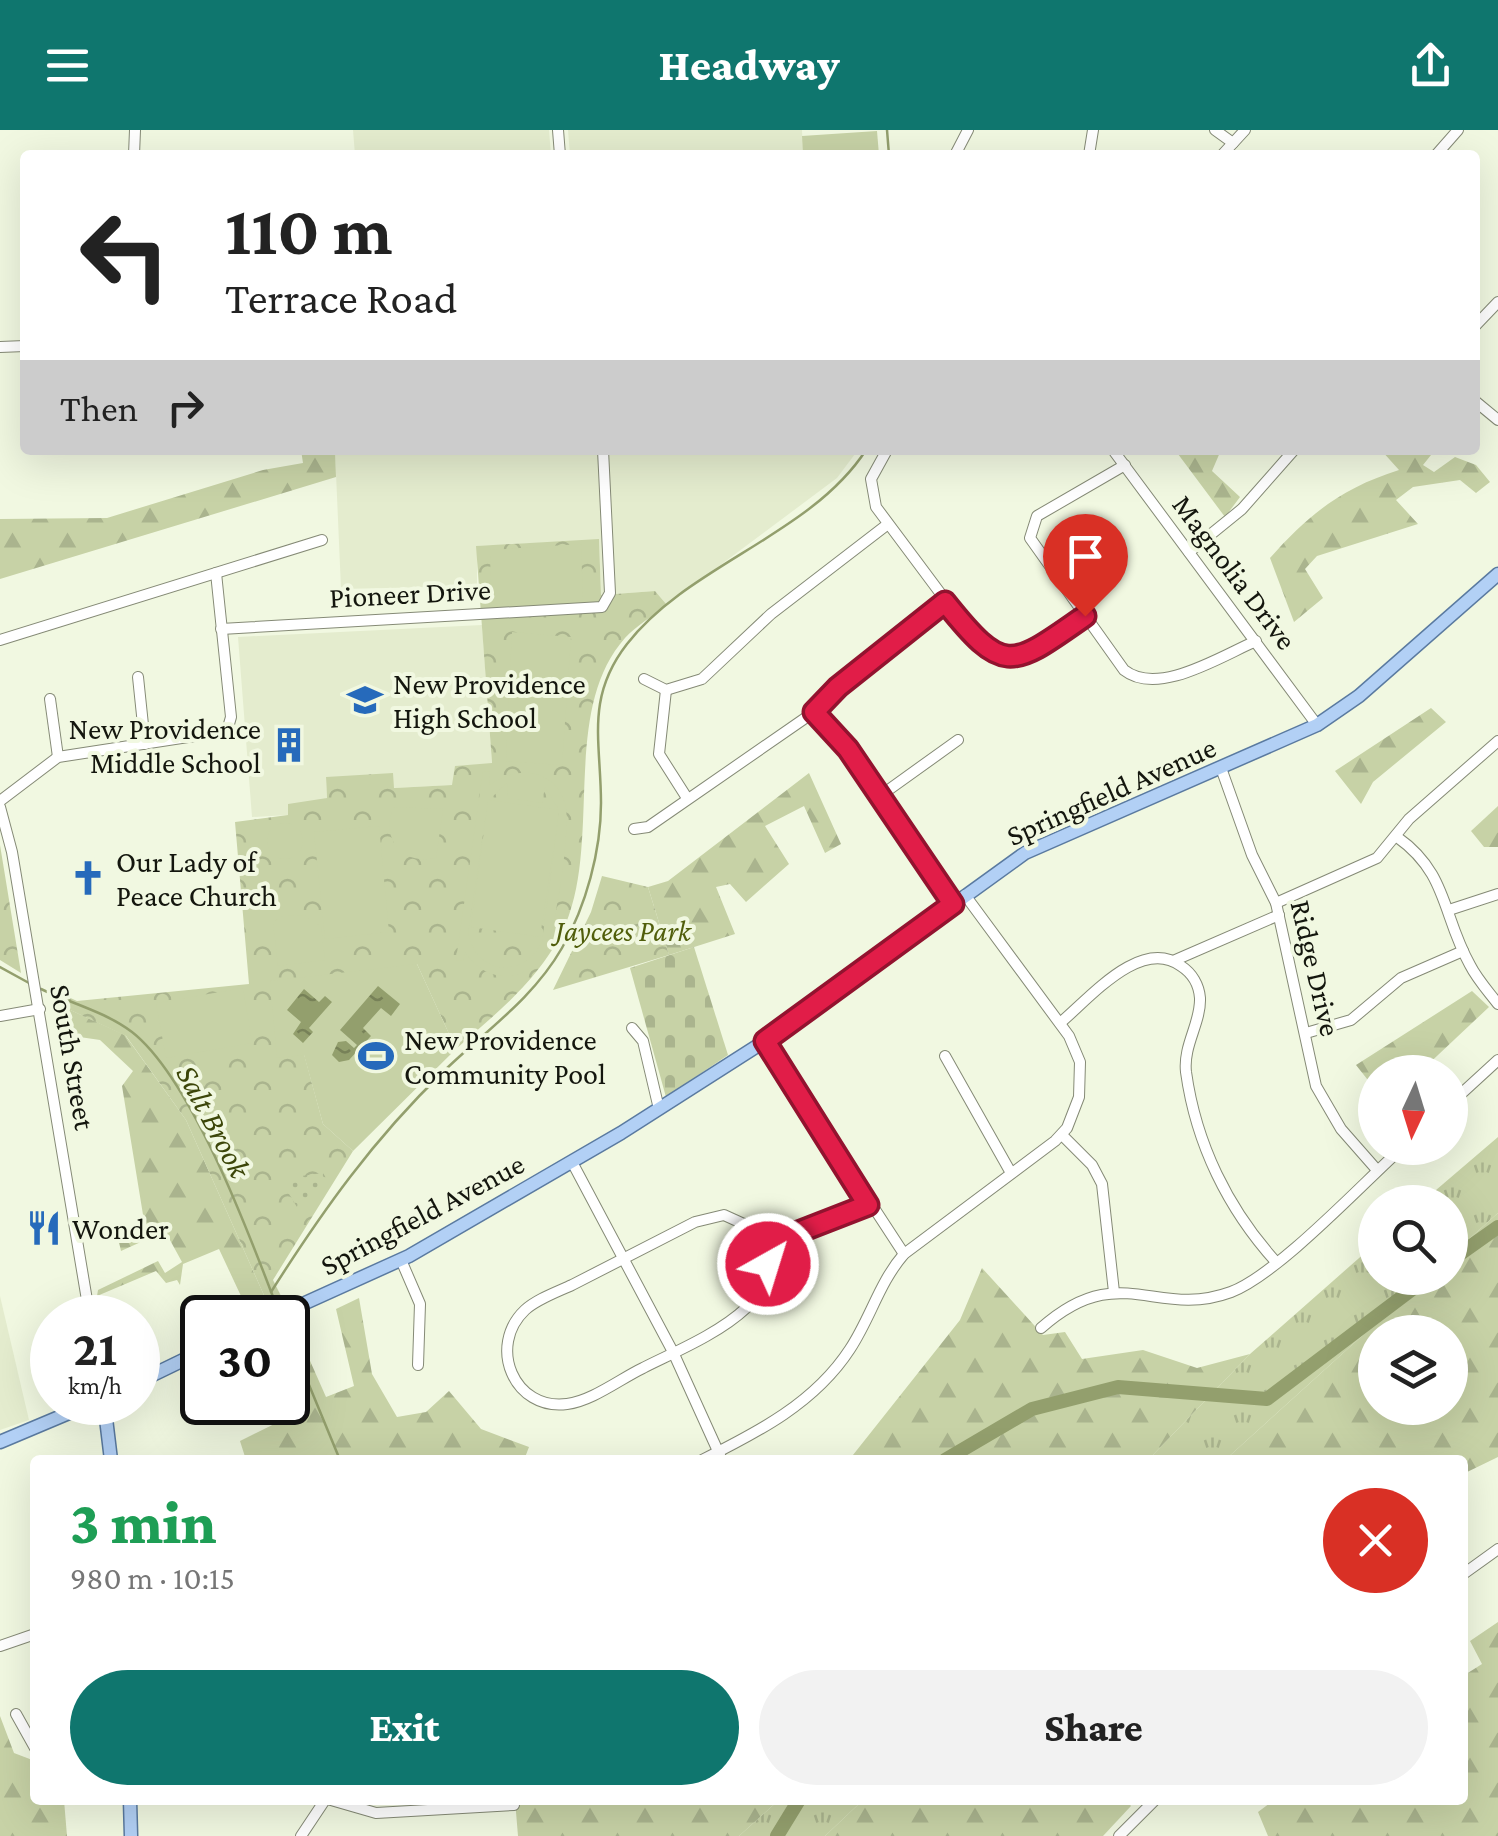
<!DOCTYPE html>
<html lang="en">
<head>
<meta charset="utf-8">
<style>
	body { margin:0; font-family:"Crimson Pro",serif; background:#f2f2f2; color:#222; height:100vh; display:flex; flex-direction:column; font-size:38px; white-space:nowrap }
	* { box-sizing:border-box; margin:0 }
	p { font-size:32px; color:#767676 }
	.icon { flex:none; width:55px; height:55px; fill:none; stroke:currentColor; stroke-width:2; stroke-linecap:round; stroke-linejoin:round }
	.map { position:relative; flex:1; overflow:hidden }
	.sheet { position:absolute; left:30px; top:1325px; width:1438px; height:350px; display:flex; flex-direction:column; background:#fff; border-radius:10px; box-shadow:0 10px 40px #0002 }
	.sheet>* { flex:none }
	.hud { position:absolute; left:20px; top:20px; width:1460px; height:305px; border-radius:10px; box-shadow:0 10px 40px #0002; background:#fff; color:#222; overflow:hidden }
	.needle { width:65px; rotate:184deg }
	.controls { position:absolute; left:1358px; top:925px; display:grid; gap:20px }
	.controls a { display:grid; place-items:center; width:110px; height:110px; border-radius:50%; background:#fff; box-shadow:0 10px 40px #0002; font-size:50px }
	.speed { position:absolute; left:30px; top:1165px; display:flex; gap:20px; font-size:50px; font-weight:700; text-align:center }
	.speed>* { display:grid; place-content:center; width:130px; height:130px; border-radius:50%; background:#fff; box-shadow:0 10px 40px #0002; line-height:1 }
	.speed small { font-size:25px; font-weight:400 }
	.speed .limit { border:5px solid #111; border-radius:15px; background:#fff; color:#111 }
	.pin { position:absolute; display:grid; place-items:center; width:85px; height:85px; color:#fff; margin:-102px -42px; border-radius:50% 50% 50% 0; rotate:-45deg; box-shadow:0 0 10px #0007 }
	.pin .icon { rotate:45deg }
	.me { position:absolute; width:110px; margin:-55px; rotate:39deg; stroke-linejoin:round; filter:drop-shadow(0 0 8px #0008) }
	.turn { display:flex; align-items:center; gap:35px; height:210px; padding:0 40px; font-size:45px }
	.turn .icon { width:130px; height:130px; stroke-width:2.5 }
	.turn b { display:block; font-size:70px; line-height:85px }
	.then { display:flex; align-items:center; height:95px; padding:0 40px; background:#0003; gap:20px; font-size:38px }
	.round { display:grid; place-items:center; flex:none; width:105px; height:105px; border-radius:52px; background:#f2f2f2 }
	.head { display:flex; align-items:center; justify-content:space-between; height:170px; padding:0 40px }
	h1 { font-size:60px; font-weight:800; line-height:75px; color:#1e9e55 }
	.primary-button { display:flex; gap:20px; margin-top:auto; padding:20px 40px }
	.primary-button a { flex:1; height:115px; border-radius:60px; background:#0f766e; color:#fff; font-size:40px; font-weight:800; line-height:115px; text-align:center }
	.primary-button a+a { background:#f2f2f2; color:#222 }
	header { display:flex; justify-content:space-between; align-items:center; height:130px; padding:0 40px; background:#0f766e; color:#fff; font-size:45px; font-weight:800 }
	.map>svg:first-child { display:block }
	.built { fill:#e4ecce }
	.grass { fill:url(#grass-tufts) }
	.forest { fill:url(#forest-firs); fill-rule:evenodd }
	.cemetery { fill:url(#cemetery-stones) }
	.park { fill:url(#park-crowns) }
	.garden { fill:url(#garden-dots) }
	.pitch { fill:#c7d2a6; fill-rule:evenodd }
	.water { fill:url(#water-ripples) }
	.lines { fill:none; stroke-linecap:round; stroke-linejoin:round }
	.stream { stroke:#939f6d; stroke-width:2.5 }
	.river { stroke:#939f6d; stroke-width:14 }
	.minor-casing { stroke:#858a76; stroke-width:12 }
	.major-casing { stroke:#5a7aa0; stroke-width:15 }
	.minor { stroke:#fff; stroke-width:10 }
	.major { stroke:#b2d0f5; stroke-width:12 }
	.route-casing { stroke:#92132f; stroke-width:25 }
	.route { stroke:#e11d48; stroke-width:18 }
	.labels { text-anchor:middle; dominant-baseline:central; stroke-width:8; stroke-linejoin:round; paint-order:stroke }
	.street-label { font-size:30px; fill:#14160e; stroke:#f1f8e1 }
	.poi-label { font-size:30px; fill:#14160e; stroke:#f1f8e1; text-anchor:start }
	.park-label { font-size:30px; font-style:italic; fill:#505e0b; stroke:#f1f8e1 }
	.water-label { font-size:32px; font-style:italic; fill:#3c4609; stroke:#f1f8e1 }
</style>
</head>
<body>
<header><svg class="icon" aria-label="menu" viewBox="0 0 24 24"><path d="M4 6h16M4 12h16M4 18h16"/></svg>Headway<svg class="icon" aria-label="share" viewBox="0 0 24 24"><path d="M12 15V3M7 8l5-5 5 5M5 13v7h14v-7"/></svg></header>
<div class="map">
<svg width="1498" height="1706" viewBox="0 0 1498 1706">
	<defs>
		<pattern id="grass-tufts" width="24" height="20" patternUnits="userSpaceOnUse" patternTransform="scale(2.5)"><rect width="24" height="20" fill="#c7d2a6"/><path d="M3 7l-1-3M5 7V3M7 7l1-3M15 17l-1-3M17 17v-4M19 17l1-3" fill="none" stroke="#aab48e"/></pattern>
		<pattern id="forest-firs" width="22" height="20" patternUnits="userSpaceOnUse" patternTransform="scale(2.5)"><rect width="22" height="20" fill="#c7d2a6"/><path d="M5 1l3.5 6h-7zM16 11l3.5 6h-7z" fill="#aab48e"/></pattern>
		<pattern id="cemetery-stones" width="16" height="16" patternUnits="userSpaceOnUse" patternTransform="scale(2.5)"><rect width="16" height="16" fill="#c7d2a6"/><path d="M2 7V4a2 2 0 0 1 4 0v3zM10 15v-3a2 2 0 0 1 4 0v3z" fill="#aab48e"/></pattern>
		<pattern id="park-crowns" width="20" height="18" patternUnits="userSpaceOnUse" patternTransform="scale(2.5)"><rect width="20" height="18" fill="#c7d2a6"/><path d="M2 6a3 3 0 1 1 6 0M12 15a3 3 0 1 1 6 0" fill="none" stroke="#aab48e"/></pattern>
		<pattern id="garden-dots" width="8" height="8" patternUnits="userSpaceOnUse" patternTransform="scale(2.5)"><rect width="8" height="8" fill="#c7d2a6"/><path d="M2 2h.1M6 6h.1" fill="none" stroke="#aab48e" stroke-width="1.8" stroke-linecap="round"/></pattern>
		<pattern id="water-ripples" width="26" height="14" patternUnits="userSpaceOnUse" patternTransform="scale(2.5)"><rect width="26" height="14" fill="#939f6d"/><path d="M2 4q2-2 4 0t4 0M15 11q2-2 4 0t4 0" fill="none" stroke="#778158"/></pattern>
	</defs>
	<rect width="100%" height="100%" fill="#f1f8e1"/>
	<!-- built -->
	<g class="built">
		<polygon points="353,0 549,0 551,25 355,25"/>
		<polygon points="568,0 802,0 803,25 570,25"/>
		<polygon points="335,320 858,320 837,348 667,475 655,461 601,465 599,410 477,416 477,456 341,459"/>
		<polygon points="482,495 492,634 456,636 453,655 393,658 393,644 326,648 327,668 289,685 252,687 238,507"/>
		<polygon points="0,1166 29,1290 0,1300"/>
	</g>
	<!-- grass -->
	<g class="grass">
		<polygon points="1498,1007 1498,1083 1450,1126 1450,1072 1422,1072"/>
		<polygon points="1375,1114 1375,1148 1426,1148 1225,1330 1148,1330 1250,1224"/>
		<polygon points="779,1670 863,1670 825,1706 739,1706"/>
	</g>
	<!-- forest -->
	<g class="forest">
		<polygon points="301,320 335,320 336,347 0,449 0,389 107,388 263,340 303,333"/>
		<polygon points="1175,320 1221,320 1212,341 1240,367 1225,387"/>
		<path d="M1381,320H1435L1423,335L1434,342L1455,327L1476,335L1490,352L1476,363L1460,350L1413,357L1396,370L1418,394L1317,426L1305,439L1323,468L1294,492L1270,428C1309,384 1342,358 1399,340Z"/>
		<polygon points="1431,578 1446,592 1373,652 1361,674 1335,641"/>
		<polygon points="809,643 841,714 825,723 804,676 765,696 789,734 746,772 730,754 716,757 735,804 669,825 648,757 668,751"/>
		<polygon points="1498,676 1498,717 1484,717 1471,701"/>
		<polygon points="1472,861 1489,877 1421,941 1409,926 1387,942 1375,942 1371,954 1356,935"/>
		<polygon points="53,872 125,905 186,990 267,1172 248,1181 219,1119 183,1134 180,1155 177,1150 166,1153 156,1141 97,1166 98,1160 158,1131 165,1143 182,1132 165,1101 121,1121 118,1108 145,1097 122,956 133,941 100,910 59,904"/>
		<path d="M1498,1083V1327L1463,1344L1462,1330H1225L1426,1148H1450V1126ZM1375,1202H1450V1278H1375Z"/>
		<polygon points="982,1138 1043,1205 1065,1202 1082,1229 1143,1220 1197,1238 1250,1224 1148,1330 849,1330 960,1190"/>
		<polygon points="359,1168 372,1244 397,1287 426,1282 449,1261 481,1299 529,1317 524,1330 246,1330 240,1311 309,1277 288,1235 288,1193 292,1190 326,1267 354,1256 336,1179"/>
		<polygon points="1498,1492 1498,1706 1268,1706 1258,1682 1274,1670 1462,1670 1463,1546 1482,1534 1470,1511"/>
		<polygon points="0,1586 14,1623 35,1631 35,1670 64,1670 67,1706 0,1706"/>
		<polygon points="515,1670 779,1670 739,1706 518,1706"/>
		<polygon points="863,1670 1126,1670 1131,1676 1103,1706 825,1706"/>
	</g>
	<!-- cemetery -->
	<polygon class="cemetery" points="694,817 728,925 666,967 630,838"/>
	<!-- park -->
	<g class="park">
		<path d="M599,409L601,465L655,461L667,475C654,485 636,496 625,508C563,578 599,700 569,785C549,842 500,880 456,919L417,834L304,924L323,994L353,1021L273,1150L281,1166L267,1172L186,990L126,906L53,872L51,859L77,871L249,854L235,692L288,685V674L327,668L326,647L393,643L394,658L452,655L455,636L492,633L476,416Z"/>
		<polygon points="0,713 0,715 21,843 0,830"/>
		<polygon points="602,746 648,757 669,825 553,860 591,782"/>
	</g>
	<!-- garden -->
	<polygon class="garden" points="323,1043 326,1048 300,1082 280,1049"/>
	<!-- pitch -->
	<g class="pitch">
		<polygon points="877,1 879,25 803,25 802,6"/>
		<polygon points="581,414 583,470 491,474 490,420"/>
		<polygon points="512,502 571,507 562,635 506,631"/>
		<path d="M483,641L490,642L489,656C514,635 554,638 565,673C572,694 555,808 543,826C534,839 518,847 503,846C486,845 474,835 465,822L463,831L456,830ZM508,652L507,668L542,673L545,657L559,680L489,670ZM488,671L471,797L540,807L559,682L542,812C524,849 477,845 468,804Z"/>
		<path d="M394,677L443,679L436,728C403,736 379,708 394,677Z"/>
		<circle cx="285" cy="711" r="18"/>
		<polygon points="379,696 389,802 325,809 314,702"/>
		<polygon points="285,785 306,786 321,797 325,830 278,836 273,792"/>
		<polygon points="417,834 456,919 353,1021 323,994 304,925 277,928 270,851"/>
		<polygon points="243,858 252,913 166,928 156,873"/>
	</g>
	<!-- water -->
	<g class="water">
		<polygon points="378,856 400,874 391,886 381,878 363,898 371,906 349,930 339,932 332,925 338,912 346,911 354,918 357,915 340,900"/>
		<polygon points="304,859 319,872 325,866 332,872 309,898 313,902 303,913 293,904 301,892 287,880"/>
	</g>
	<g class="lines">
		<!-- stream -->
		<g class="stream">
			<polyline points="887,0 889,25"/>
			<polyline points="0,837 29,853"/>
			<path d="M41,859C70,873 106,882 132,902C192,949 250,1106 278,1180"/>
			<path d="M271,1162C323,1080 373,1010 443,942C485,901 532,870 562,818C586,776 601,721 601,673C601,612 585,568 627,514C688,435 811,405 866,320"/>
			<polyline points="288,1204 340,1330"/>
		</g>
		<!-- river -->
		<g class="river">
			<polyline points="1450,1131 1498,1097"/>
			<polyline points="945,1330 1032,1279 1118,1257 1267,1269 1427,1148"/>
			<polyline points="777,1706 799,1670"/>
		</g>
		<defs>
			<g id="minor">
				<polyline points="558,0 560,25"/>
				<polyline points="1215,0 1233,13"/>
				<polyline points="134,25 135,0"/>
				<polyline points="955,25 968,0"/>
				<polyline points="1089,25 1093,0"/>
				<polyline points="1222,25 1245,0"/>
				<polyline points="1436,25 1458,0"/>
				<polyline points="1475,196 1498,172"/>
				<polyline points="0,217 25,216"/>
				<polyline points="1475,271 1498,290"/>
				<path d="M887,320L871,349L876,377L979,515C1020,543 1052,510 1085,486"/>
				<polyline points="1113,320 1317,595"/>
				<path d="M1125,335L1037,386L1030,408L1124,540C1158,567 1221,526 1256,511"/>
				<polyline points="1189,422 1242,379 1294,320"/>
				<polyline points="221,499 602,477 610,463 603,320"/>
				<polyline points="0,510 322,410"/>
				<polyline points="138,547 145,614"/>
				<polyline points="644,549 666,560 702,549 771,484 888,394"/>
				<polyline points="666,560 659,624 687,668"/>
				<polyline points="50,569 58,627"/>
				<polyline points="814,582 848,619 953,774"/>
				<polyline points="1221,638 1252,725 1276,773 1316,956 1341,999 1377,1040"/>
				<polyline points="880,666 958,610"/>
				<polyline points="0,671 58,627 227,601 231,587 216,443"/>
				<polyline points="0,677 12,722 90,1188"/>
				<polyline points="634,699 648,697 814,582 838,557 945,471"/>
				<path d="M1397,707C1448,743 1442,785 1470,835C1477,849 1488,861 1498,874"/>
				<polyline points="1276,773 1377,728 1409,689 1498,611"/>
				<polyline points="1449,780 1498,764"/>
				<polyline points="1173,831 1279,785"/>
				<polyline points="0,886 40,879"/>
				<path d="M1060,893C1089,869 1141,806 1181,836C1192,843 1199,855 1200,868C1201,893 1183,915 1186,942C1196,1014 1228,1079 1276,1132"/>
				<polyline points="632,898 643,911 659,979"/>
				<polyline points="1306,903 1351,890 1401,848 1463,821"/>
				<polyline points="765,911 904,1124"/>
				<polyline points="945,926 1011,1043"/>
				<polyline points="1450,974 1498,930"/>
				<polyline points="1062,1005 1092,1035 1102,1054 1114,1162"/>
				<polyline points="572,1032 673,1222 722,1330"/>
				<path d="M724,1085L757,1100C807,1171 689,1214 643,1238C620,1249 592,1271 567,1274C514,1281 487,1216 525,1180C537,1169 557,1162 572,1155C613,1134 654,1113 695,1092Z"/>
				<polyline points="765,1115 869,1075"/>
				<polyline points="401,1130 420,1174 418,1235"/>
				<path d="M1041,1198C1120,1128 1155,1190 1231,1162C1278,1144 1361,1055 1402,1018"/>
				<path d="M702,1330C758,1302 815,1273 850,1219C871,1187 879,1153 904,1124L1055,1011L1067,998L1079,967L1080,932L1069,906L965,765"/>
				<polyline points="1462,1445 1498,1419"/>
				<polyline points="0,1516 35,1504"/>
				<polyline points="16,1584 35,1618"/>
				<polyline points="331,1670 376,1683 514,1675"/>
				<polyline points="301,1706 325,1670"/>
				<polyline points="1119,1706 1155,1670"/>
			</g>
			<g id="major">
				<polyline points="272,1188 409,1126 621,1003 765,911 1025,723 1317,595 1359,566 1498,444"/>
				<polyline points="138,1252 202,1221"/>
				<polyline points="104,1272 111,1330"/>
				<polyline points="0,1312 95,1272"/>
				<polyline points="130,1670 131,1706"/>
			</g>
		</defs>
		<!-- minor casing -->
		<use href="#minor" class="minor-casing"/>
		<!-- major casing -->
		<use href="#major" class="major-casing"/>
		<!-- minor -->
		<use href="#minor" class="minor"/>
		<!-- major -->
		<use href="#major" class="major"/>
	</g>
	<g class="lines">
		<defs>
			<path id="route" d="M768,1134L765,1115L868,1075L765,911L953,774L848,619L814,582L838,557L945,472C1004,546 1011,538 1085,486"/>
		</defs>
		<!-- route casing -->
		<use href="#route" class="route-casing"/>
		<!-- route -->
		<use href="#route" class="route"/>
	</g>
	<!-- icons -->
	<defs>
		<symbol id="school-bare" viewBox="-9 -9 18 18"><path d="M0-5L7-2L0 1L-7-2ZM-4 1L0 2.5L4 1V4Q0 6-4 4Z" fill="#266abb" stroke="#f1f8e1" stroke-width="2.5" paint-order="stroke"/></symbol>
		<symbol id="building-bare" viewBox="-9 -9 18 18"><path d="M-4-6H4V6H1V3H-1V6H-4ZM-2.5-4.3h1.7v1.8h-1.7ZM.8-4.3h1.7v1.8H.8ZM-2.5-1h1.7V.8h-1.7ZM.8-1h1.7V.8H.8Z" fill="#266abb" stroke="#f1f8e1" stroke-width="2.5" paint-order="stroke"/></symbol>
		<symbol id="church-bare" viewBox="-9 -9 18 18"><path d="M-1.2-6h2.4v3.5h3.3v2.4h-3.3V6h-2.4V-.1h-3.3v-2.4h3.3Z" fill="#266abb" stroke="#f1f8e1" stroke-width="2.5" paint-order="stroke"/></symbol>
		<symbol id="stadium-bare" viewBox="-9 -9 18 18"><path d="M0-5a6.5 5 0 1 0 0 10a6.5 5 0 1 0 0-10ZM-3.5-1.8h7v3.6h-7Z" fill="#266abb" stroke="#f1f8e1" stroke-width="2.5" paint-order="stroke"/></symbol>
		<symbol id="restaurant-bare" viewBox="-9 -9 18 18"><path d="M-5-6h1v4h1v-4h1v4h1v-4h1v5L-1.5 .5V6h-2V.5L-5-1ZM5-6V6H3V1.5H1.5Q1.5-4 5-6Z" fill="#266abb" stroke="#f1f8e1" stroke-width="2.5" paint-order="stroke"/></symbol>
	</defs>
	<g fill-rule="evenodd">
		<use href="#school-bare" x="340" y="545" width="50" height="50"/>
		<use href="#building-bare" x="264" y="590" width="50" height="50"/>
		<use href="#church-bare" x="63" y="723" width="50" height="50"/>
		<use href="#stadium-bare" x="351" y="901" width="50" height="50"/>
		<use href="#restaurant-bare" x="19" y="1073" width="50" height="50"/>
	</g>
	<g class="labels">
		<!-- street labels -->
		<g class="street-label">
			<text transform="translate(1235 442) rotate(53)">Magnolia Drive</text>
			<text transform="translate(410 463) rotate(-3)">Pioneer Drive</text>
			<text transform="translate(1111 661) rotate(-24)">Springfield Avenue</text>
			<text transform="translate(1316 838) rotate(77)">Ridge Drive</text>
			<text transform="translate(73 927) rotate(80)">South Street</text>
			<text transform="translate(422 1084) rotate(-28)">Springfield Avenue</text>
		</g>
		<!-- poi labels -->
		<g class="poi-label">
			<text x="393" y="553">New Providence<tspan x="393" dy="34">High School</tspan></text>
			<text x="261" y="598" text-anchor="end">New Providence<tspan x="261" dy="34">Middle School</tspan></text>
			<text x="116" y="731">Our Lady of<tspan x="116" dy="34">Peace Church</tspan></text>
			<text x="404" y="909">New Providence<tspan x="404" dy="34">Community Pool</tspan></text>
			<text x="72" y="1098">Wonder</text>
		</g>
		<!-- park labels -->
		<g class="park-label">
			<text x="623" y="800">Jaycees Park</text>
		</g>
		<!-- water labels -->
		<g class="water-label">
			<text transform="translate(214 991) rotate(62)">Salt Brook</text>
		</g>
	</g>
</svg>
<div class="controls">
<a><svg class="needle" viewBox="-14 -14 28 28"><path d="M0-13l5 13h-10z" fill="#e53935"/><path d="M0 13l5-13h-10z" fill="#767676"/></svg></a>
<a><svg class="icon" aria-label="search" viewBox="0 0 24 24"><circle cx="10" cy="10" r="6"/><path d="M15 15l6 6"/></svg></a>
<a><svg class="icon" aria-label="layers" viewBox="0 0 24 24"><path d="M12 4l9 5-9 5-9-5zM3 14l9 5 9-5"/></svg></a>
</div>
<div class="speed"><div>21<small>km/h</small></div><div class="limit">30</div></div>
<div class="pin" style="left:1085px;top:486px;background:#d93025"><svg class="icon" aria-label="arrive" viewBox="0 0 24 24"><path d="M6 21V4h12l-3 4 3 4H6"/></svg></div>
<svg class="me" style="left:768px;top:1134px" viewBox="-20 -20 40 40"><circle r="17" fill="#e11d48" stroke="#fff" stroke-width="3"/><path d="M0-11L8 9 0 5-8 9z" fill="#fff"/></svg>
<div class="hud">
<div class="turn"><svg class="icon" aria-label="left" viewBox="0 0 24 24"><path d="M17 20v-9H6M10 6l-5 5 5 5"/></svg><div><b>110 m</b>Terrace Road</div></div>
<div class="then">Then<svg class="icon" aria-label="right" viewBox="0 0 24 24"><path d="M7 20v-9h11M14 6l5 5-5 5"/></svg></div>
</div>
<section class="sheet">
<div class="head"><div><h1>3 min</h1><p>980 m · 10:15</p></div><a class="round" style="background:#d93025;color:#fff"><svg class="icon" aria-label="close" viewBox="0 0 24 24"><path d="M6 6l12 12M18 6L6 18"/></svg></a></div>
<div class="primary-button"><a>Exit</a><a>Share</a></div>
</section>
</div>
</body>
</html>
